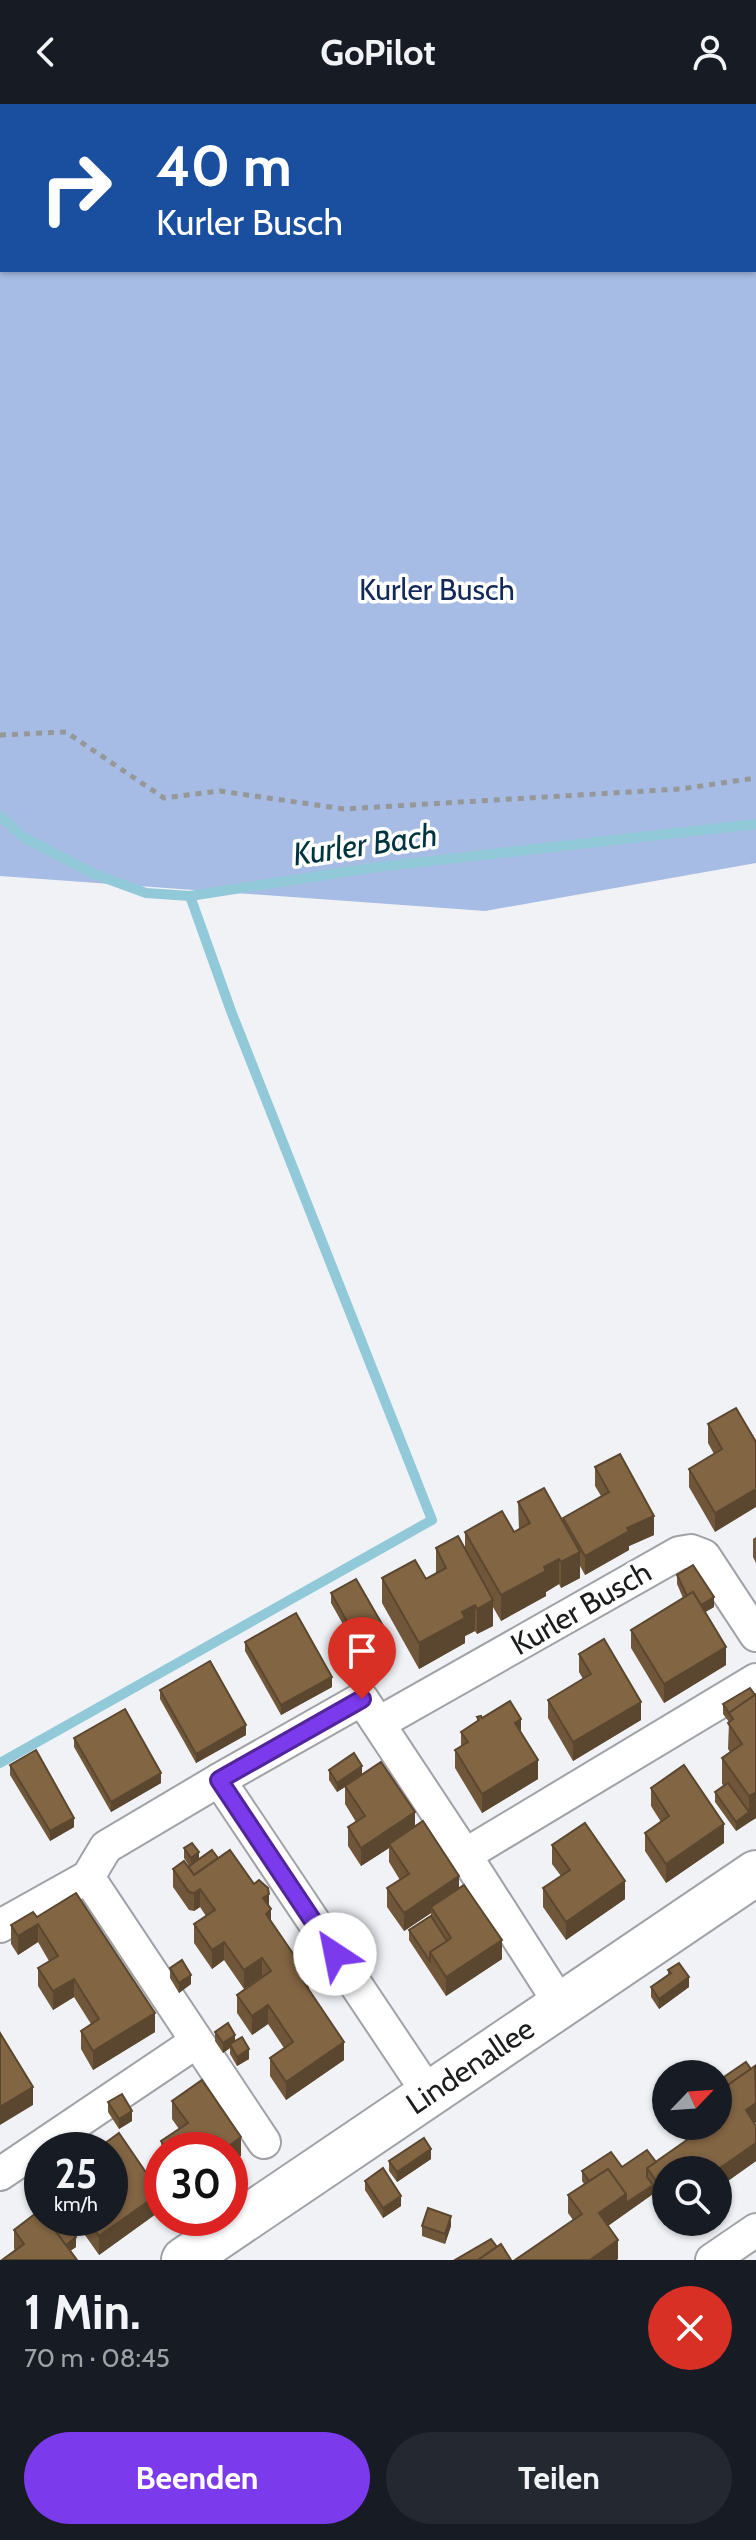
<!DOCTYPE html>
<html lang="de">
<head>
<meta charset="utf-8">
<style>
	body { margin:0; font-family:Cabin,sans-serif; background:#242831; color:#f1f3f6; height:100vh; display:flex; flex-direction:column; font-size:30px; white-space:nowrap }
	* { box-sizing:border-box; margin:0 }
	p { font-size:26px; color:#9ea1a6 }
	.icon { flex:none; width:44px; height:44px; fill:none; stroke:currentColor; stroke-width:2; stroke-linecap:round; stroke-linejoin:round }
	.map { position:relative; height:2156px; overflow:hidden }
	.drawer { display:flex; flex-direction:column; background:#171b24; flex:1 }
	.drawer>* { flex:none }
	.guide { position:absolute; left:0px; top:0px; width:756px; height:168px; box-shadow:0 2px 6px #0004; background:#1a4fa0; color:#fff; overflow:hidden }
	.needle { width:52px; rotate:65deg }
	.fabs { position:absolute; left:652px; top:1956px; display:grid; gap:16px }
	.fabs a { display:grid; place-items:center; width:80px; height:80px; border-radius:50%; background:#171b24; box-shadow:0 2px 6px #0004; font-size:40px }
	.speed { position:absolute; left:24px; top:2028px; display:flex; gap:16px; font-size:40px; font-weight:700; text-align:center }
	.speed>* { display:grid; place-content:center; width:104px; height:104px; border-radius:50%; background:#171b24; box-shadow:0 2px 6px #0004; line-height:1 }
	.speed small { font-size:20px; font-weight:400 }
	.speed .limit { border:12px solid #d22; background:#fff; color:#111 }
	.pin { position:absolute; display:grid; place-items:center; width:68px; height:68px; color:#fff; margin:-82px -34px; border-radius:50% 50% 50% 0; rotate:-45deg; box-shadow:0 0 8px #0007 }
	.pin .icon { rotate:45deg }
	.me { position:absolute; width:88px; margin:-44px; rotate:326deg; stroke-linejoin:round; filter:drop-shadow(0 0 6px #0008) }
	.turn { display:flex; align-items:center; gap:28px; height:168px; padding:0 24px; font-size:36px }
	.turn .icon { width:104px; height:104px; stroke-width:2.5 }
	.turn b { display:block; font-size:56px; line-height:68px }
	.round { display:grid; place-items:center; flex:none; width:84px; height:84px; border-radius:42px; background:#242831 }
	.head { display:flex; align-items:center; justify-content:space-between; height:136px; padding:0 24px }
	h1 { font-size:48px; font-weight:700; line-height:60px }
	.cta { display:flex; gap:16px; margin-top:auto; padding:16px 24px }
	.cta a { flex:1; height:92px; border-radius:48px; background:#7c3aed; color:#fff; font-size:32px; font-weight:700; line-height:92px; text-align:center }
	.cta a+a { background:#242831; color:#f1f3f6 }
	header { display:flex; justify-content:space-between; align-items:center; height:104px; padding:0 24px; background:#171b24; font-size:36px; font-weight:700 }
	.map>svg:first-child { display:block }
	.forest { fill:#a7bce4; fill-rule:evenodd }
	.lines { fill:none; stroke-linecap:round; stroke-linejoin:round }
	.stream { stroke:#92c9d9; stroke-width:10 }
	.minor-casing { stroke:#a0a2a5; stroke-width:36 }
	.secondary-casing { stroke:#a0a2a5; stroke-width:48 }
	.path { stroke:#959799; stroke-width:5; stroke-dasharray:6 6; stroke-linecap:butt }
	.minor { stroke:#fff; stroke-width:32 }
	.secondary { stroke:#fff; stroke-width:44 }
	.wall { fill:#70573a }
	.shaded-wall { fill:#5b472f }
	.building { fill:#826543; stroke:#5b472f; stroke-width:2 }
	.route-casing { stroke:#51269a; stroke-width:20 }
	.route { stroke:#7c3aed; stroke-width:14 }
	.labels { text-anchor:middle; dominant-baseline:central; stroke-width:7; stroke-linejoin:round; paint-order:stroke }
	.park-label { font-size:30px; fill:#132959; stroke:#fff }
	.street-label { font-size:30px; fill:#1b1c1d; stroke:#fff }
	.water-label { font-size:32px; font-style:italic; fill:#003540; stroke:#fff }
</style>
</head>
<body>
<header><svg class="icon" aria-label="back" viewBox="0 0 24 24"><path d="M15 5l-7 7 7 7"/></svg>GoPilot<svg class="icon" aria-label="person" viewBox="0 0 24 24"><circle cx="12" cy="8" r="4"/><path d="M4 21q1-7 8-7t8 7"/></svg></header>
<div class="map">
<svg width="756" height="2156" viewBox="0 0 756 2156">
	<rect width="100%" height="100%" fill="#f0f2f6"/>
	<!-- forest -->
	<path class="forest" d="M0,0H756V759L485,807L0,772ZM2,2H754V166H2Z"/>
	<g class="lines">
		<!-- stream -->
		<g class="stream">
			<polyline points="0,712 25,734 94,770 146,789 190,792 377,763 756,720"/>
			<polyline points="0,1659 432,1416 231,907 190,792"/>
		</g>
		<defs>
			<g id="minor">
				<polyline points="379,1619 679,1449 691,1447 704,1452 756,1531"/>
				<polyline points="465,1751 561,1901"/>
				<polyline points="88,1773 264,2038"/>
				<polyline points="0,1822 88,1773 106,1743 219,1676"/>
				<polyline points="429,1990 219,1676 362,1595 465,1751 756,1576"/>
				<polyline points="0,2070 196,1938"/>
				<polyline points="712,2156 756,2126"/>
			</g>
			<polyline id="secondary" points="184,2156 756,1769"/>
		</defs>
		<!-- minor casing -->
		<use href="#minor" class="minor-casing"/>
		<!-- secondary casing -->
		<use href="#secondary" class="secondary-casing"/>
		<!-- path -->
		<polyline class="path" points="0,631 66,628 164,694 220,687 344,705 680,685 756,674"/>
		<!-- minor -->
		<use href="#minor" class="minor"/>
		<!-- secondary -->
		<use href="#secondary" class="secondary"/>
	</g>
	<!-- wall -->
	<g class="wall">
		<polygon points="736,1304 715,1428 689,1383 689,1365 714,1350 708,1339 708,1320"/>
		<polygon points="595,1363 654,1431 629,1442 629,1446 585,1471 580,1462 580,1474 561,1484 559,1480 546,1488 546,1492 501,1517 493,1503 493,1522 477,1530 475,1527 465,1532 465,1539 419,1565 382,1499 382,1474 426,1475 436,1470 436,1444 465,1446 465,1428 514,1428 519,1425 518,1398 563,1418 563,1414 601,1392 595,1382"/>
		<polygon points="756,1433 756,1459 753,1453 753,1435"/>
		<polygon points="677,1471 714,1503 705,1508 726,1561 664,1599 631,1544 631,1526 683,1494 677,1480"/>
		<polygon points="331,1489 393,1549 367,1563 331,1499"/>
		<polygon points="245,1538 332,1583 281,1611 245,1547"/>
		<polygon points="579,1550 641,1616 573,1657 548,1614 548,1596 583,1575 579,1568"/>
		<polygon points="160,1586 246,1631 196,1659 160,1595"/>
		<polygon points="756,1590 756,1714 736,1727 715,1698 715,1688 724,1682 722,1680 722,1654 730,1648 728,1645 729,1618 723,1610 723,1600"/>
		<polygon points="477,1613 521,1629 538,1675 482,1709 455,1664 455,1646 461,1643 461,1628 477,1618"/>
		<polygon points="74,1634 161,1679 111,1708 74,1643"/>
		<polygon points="10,1661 74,1723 50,1737 10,1671"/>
		<polygon points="329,1666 362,1671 415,1723 459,1785 502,1855 446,1892 409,1836 409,1826 431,1812 431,1809 404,1827 387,1803 387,1784 400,1776 389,1758 389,1744 361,1762 348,1742 348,1723 356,1718 345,1700 345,1683 337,1688 329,1676"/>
		<polygon points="651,1684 724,1739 666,1779 645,1747 645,1729 661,1718 651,1702"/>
		<polygon points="552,1741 625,1795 566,1836 543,1803 543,1784 561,1772 552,1760"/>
		<polygon points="184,1744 199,1756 218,1754 269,1802 271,1818 309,1886 344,1956 286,1996 270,1972 270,1954 284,1944 268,1920 252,1931 237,1909 237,1891 262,1872 244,1885 224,1856 212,1865 194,1839 194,1820 206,1812 200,1803 194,1807 189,1806 173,1783 173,1765 189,1762 184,1754"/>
		<polygon points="37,1813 155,1928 93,1966 81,1945 81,1927 91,1920 74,1893 53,1906 38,1882 38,1864 49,1857 38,1838 18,1851 11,1840 11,1821"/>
		<polygon points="170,1864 191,1880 179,1889 170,1874"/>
		<polygon points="668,1866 689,1883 659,1905 651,1893 651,1883 668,1871"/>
		<polygon points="215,1928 235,1937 249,1955 237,1962 230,1950 230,1944 223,1949 215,1937"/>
		<polygon points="756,1963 756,2018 754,2019 756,2057 718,2084 718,2066 666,2066 666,2109 653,2090 608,2122 618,2155 573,2116 568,2109 568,2091 584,2080 582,2077 582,2067 622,2063 656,2058 686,2037 682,2032 682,2022 718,2022 751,1965"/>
		<polygon points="172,1997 241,2052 230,2046 162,2046 162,2057 161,2037 179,2025 172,2015"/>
		<polygon points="108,1998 132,2017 119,2025 108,2008"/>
		<polygon points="119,2029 160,2089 160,2107 99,2151 73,2114 110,2114 110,2046 97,2046 97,2045"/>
		<polygon points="42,2051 37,2082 29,2070 29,2060"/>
		<polygon points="431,2055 397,2078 389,2067 389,2057"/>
		<polygon points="365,2077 401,2102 383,2114 365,2086"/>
		<polygon points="422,2122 451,2122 445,2140 422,2132"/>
		<polygon points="14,2126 76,2143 70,2147 15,2147 14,2144"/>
	</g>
	<!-- shaded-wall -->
	<g class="shaded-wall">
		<polygon points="756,1385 756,1403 715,1428 715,1409"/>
		<polygon points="654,1412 654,1431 629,1442 629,1446 585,1471 585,1452 627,1424"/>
		<polygon points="580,1448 580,1474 561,1484 561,1458"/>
		<polygon points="559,1455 559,1480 546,1488 546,1492 501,1517 501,1491"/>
		<polygon points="714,1493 714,1503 697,1513 697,1504"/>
		<polygon points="493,1496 493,1522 477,1530 477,1505"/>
		<polygon points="475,1501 475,1527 465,1532 465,1539 419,1565 419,1539 462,1508"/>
		<polygon points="393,1539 393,1549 367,1563 367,1553"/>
		<polygon points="726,1543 726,1561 664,1599 664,1580"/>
		<polygon points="332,1573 332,1583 281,1611 281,1601"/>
		<polygon points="641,1598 641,1616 573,1657 573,1638"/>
		<polygon points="521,1615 521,1634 515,1619"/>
		<polygon points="246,1621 246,1631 196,1659 196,1650"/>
		<polygon points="538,1656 538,1675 482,1709 482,1690"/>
		<polygon points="362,1662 362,1672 337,1688 337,1679"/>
		<polygon points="161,1669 161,1679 111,1708 111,1698"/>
		<polygon points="756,1688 756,1714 749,1718 749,1692"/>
		<polygon points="415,1708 415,1727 389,1740 389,1744 361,1762 361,1744"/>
		<polygon points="749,1708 749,1718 736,1727 736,1718"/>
		<polygon points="74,1714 74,1723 50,1737 50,1727"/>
		<polygon points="724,1720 724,1739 666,1779 666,1760"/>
		<polygon points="199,1748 199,1758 191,1764 191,1754"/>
		<polygon points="459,1772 459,1791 431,1803 431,1809 404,1827 404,1809"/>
		<polygon points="625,1777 625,1795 566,1836 566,1818"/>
		<polygon points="194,1780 200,1785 200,1803 194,1807"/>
		<polygon points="269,1790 269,1807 271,1805 271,1824 266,1828 263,1794"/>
		<polygon points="38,1820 38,1838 18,1851 18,1832"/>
		<polygon points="502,1836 502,1855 446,1892 446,1873"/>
		<polygon points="224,1838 224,1856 212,1865 212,1846"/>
		<polygon points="262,1854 262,1872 244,1885 244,1866"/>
		<polygon points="191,1871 191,1880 179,1889 179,1879"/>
		<polygon points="309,1873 309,1891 303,1877"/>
		<polygon points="689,1873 689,1883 659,1905 659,1895"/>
		<polygon points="74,1875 74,1893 53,1906 53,1887"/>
		<polygon points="268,1901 268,1920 252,1931 252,1912"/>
		<polygon points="155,1909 155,1928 93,1966 93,1947"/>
		<polygon points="235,1931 235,1941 230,1940 230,1944 223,1949 223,1939"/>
		<polygon points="344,1938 344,1956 286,1996 286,1978"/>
		<polygon points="249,1945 249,1955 237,1962 237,1953"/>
		<polygon points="33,1983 33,2001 0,2021 0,2003"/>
		<polygon points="756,1999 756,2018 746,2025 746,2006"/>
		<polygon points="132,2007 132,2017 119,2025 119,2015"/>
		<polygon points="241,2033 241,2052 230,2059 230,2046 223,2046"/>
		<polygon points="756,2039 756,2057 718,2084 718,2066"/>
		<polygon points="431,2045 431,2055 397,2078 397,2068"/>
		<polygon points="42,2069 42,2078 37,2082 37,2072"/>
		<polygon points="653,2081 653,2090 599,2128 599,2109 626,2090"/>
		<polygon points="160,2089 160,2107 99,2151 99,2132"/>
		<polygon points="401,2092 401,2102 383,2114 383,2104"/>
		<polygon points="451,2112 451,2122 445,2140 445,2130"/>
		<polygon points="76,2133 76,2143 61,2153 61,2144"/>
		<polygon points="618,2136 618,2155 617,2156 590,2156"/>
	</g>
	<!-- building -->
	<g class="building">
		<polygon points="736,1304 756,1338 756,1385 715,1409 689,1365 722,1345 708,1320"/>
		<polygon points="620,1350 654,1412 627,1424 629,1427 585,1452 563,1414 609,1388 595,1363"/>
		<polygon points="544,1384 580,1448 561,1458 559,1455 544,1463 546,1467 501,1491 465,1428 502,1407 514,1428 530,1419 518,1398"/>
		<polygon points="458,1432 493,1496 477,1505 475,1501 462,1508 465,1514 419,1539 382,1474 415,1456 426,1475 446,1464 436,1444"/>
		<polygon points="693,1461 714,1493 701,1501 693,1488 687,1492 677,1471"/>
		<polygon points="356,1475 393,1539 367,1553 331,1489"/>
		<polygon points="693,1488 726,1543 664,1580 631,1526"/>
		<polygon points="296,1509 332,1573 281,1601 245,1538"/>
		<polygon points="604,1535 641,1598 573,1638 548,1596 591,1570 579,1550"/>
		<polygon points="210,1557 246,1621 196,1650 160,1586"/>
		<polygon points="750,1584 755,1591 729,1609 723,1600"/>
		<polygon points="756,1590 756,1688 749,1692 722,1654 742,1640 728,1619 733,1615 729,1609"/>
		<polygon points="510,1597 521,1615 515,1619 538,1656 482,1690 455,1646 468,1638 461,1628 479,1616 477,1613 481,1612 482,1614"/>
		<polygon points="125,1605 161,1669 111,1698 74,1634"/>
		<polygon points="36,1646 74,1714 50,1727 10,1661"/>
		<polygon points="354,1649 362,1662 337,1679 329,1666"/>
		<polygon points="381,1658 415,1708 361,1744 348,1723 365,1712 345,1682"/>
		<polygon points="684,1661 724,1720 666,1760 645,1729 669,1712 651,1684"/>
		<polygon points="728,1679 749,1708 736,1718 715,1688"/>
		<polygon points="423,1717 459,1772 404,1809 387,1784 409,1770 389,1740"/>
		<polygon points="585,1719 625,1777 566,1818 543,1784 570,1766 552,1741"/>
		<polygon points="192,1739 199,1748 191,1754 184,1744"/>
		<polygon points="212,1746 218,1754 194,1771 188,1763"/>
		<polygon points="230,1746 254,1780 259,1776 268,1784 269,1790 263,1794 271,1805 266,1810 309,1873 303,1877 344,1938 286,1978 270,1954 293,1938 268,1901 252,1912 237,1891 271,1867 262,1854 244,1866 224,1838 212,1846 194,1820 215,1806 200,1785 194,1789 189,1788 173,1765 184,1757 194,1771"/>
		<polygon points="464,1781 502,1836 446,1873 430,1848 451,1834 431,1803"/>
		<polygon points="76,1789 155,1909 93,1947 81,1927 99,1915 74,1875 53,1887 38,1864 58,1852 38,1820 18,1832 11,1821 33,1808 37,1813"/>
		<polygon points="431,1812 447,1837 430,1848 430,1857 409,1826"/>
		<polygon points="182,1856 191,1871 179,1879 170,1864"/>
		<polygon points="679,1859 689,1873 659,1895 651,1883 671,1869 668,1866"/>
		<polygon points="228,1919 235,1931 223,1939 215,1928"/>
		<polygon points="0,1929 33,1983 0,2003"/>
		<polygon points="242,1933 249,1945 237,1953 230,1940"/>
		<polygon points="746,1958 751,1965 718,1988 718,1977"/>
		<polygon points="755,1962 756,1999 746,2006 756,2022 756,2039 717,2066 666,2066 666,2091 647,2064 694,2031 688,2022 718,2022 718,1988"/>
		<polygon points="202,1976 241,2033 223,2046 167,2046 161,2037 188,2019 172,1997"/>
		<polygon points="122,1990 132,2007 119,2015 108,1998"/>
		<polygon points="119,2029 160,2089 99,2132 86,2114 110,2114 110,2081 118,2075 110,2063 110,2046 98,2046 97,2045"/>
		<polygon points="424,2034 431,2045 397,2068 389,2057"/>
		<polygon points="647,2046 656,2058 647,2064 647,2073 653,2081 626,2099 626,2090 608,2065 589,2077 582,2067 611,2048 622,2063"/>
		<polygon points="42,2051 42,2069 37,2072 29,2060"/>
		<polygon points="383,2064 401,2092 383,2104 365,2077"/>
		<polygon points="608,2065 626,2090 599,2109 618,2136 590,2156 515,2156 582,2110 568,2091"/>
		<polygon points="428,2104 451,2112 445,2130 422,2122"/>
		<polygon points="40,2106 42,2108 42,2114 46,2114 77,2156 2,2156 24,2140 14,2126"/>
		<polygon points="46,2114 62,2114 76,2133 66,2141"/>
		<polygon points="491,2135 497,2143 478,2156 455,2156"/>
		<polygon points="501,2140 511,2156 478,2156"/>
	</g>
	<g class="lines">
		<defs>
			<polyline id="route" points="335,1850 219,1676 362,1595"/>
		</defs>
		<!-- route casing -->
		<use href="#route" class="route-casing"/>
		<!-- route -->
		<use href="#route" class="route"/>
	</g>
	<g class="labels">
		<!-- park labels -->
		<g class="park-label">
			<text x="437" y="485">Kurler Busch</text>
		</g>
		<!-- street labels -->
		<g class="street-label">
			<text transform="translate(581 1504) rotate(-30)">Kurler Busch</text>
			<text transform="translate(470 1962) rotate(-34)">Lindenallee</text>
		</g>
		<!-- water labels -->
		<g class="water-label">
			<text transform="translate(365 740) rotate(-8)">Kurler Bach</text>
		</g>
	</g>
</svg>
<div class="fabs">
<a><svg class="needle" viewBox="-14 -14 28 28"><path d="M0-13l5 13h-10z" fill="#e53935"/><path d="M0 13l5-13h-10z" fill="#9ea1a6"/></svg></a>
<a><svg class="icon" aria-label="search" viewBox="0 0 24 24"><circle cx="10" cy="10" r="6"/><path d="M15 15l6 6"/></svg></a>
</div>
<div class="speed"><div>25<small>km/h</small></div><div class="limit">30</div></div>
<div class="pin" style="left:362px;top:1595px;background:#d93025"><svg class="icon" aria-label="arrive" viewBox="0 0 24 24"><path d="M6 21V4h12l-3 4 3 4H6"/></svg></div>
<svg class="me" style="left:335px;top:1850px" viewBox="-20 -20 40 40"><circle r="19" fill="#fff"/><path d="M0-13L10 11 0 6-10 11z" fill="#7c3aed"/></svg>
<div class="guide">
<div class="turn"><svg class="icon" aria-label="right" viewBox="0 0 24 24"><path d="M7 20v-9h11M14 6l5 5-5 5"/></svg><div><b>40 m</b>Kurler Busch</div></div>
</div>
</div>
<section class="drawer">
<div class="head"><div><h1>1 Min.</h1><p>70 m · 08:45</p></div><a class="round" style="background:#d93025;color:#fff"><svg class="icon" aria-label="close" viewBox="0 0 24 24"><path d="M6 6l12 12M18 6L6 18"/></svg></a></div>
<div class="cta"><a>Beenden</a><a>Teilen</a></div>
</section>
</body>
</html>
